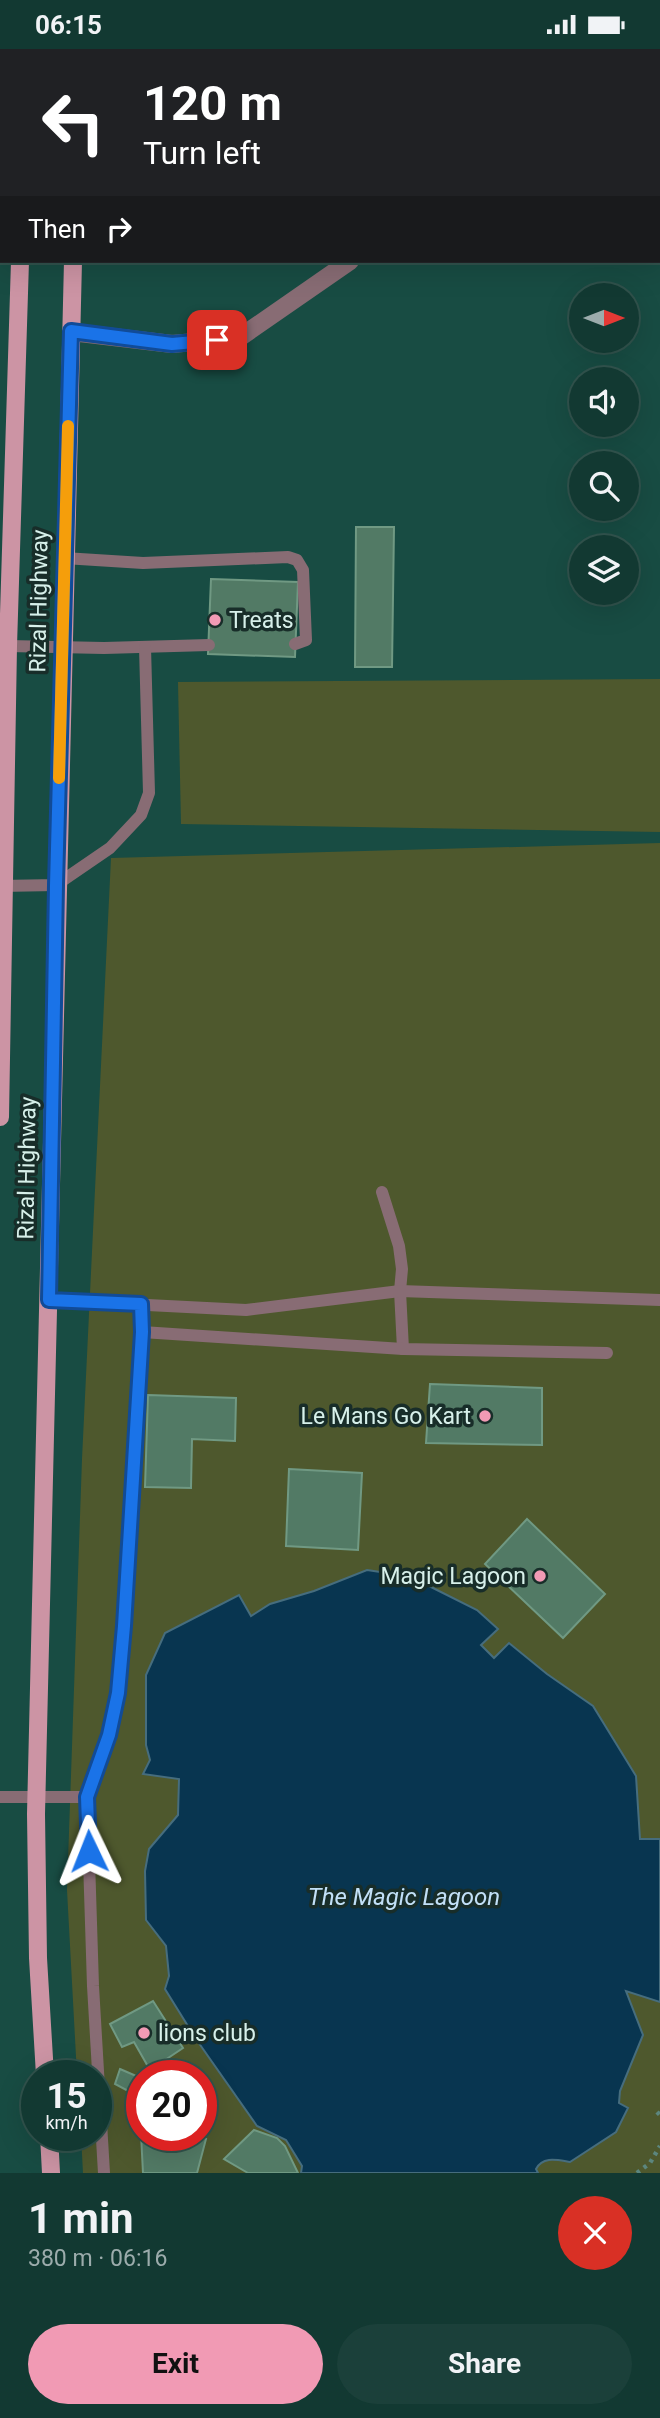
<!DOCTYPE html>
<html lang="en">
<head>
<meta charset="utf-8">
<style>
	body { margin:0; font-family:Roboto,sans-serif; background:#1b403a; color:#f1f3f6; height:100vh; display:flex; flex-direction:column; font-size:26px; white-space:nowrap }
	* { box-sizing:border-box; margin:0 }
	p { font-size:23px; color:#9cacac }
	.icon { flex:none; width:38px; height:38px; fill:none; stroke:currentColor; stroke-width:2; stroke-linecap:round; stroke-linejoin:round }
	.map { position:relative; height:2124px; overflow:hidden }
	.sheet { display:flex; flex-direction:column; background:#123932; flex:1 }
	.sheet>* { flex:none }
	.banner { position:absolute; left:0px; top:0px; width:662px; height:214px; box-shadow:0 7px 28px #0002,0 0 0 2px #31534d; background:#202124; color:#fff; overflow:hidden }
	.needle { width:46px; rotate:90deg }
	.controls { position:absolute; left:569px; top:234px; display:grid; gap:14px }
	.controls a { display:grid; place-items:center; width:70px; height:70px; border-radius:50%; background:#123932; box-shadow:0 7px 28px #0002,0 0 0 2px #31534d; font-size:35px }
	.speed { position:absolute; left:21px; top:2011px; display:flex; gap:14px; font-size:35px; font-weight:700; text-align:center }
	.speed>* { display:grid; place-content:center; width:91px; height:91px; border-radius:50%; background:#123932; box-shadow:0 7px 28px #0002,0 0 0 2px #31534d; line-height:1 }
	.speed small { font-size:18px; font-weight:400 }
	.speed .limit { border:10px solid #d22; background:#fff; color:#111 }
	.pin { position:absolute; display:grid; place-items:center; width:60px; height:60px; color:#fff; margin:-30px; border-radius:14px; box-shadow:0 4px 10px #0006 }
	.me { position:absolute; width:77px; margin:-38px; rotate:358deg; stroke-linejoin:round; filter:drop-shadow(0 0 5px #0008) }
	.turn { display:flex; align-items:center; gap:24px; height:147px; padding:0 28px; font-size:32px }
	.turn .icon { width:91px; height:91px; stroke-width:2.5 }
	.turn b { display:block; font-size:49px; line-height:60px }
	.then { display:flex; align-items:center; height:66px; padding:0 28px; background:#0003; gap:14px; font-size:26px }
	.round { display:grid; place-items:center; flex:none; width:74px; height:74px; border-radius:37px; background:#1b403a }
	.headline { display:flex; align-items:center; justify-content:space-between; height:119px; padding:0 28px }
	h1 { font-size:42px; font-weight:700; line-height:52px }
	.action { display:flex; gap:14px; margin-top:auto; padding:14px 28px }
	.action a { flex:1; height:80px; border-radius:42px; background:#f19ab4; color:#111; font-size:28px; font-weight:700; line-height:80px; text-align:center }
	.action a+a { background:#1b403a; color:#f1f3f6 }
	.status { display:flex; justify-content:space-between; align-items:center; height:49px; padding:0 35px; background:#123932; direction:ltr }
	.status svg { height:19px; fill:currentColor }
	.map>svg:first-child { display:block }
	.green { fill:#4e582d; fill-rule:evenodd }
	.water { fill:#083550; stroke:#466d7e; stroke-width:2 }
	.building { fill:#527a65; stroke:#709983; stroke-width:2 }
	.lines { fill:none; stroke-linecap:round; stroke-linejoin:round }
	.path { stroke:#5c867e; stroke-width:4.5; stroke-dasharray:3.5 5; stroke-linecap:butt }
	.service { stroke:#886c74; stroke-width:12 }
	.minor { stroke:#886c74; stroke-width:18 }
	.primary { stroke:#cc94a4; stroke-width:18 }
	.route-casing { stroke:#114b97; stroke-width:18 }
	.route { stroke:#1a73e8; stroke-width:12 }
	.slow { stroke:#f59e0b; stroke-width:12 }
	.poi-dot { fill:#f19ab4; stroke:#182d29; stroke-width:2.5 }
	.labels { text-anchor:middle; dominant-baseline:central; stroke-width:7; stroke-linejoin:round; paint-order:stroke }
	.street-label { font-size:23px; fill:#d7f0ea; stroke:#182d29 }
	.poi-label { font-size:23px; fill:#d7f0ea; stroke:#182d29; text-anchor:start }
	.water-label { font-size:24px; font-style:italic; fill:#c2e0f7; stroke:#182d29 }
</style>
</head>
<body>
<div class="status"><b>06:15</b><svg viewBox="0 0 49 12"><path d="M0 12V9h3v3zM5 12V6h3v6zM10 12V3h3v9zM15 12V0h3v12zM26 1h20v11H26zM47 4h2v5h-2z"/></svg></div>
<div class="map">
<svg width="660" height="2124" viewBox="0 0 660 2124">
	<rect width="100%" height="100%" fill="#184c43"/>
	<!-- green -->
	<g class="green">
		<polygon points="660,630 660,783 181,775 178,633"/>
		<path d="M660,794V2124H83L81,2086H96V2026H77L67,1841L82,1410L111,809ZM142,2026H201V2086H142Z"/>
	</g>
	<!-- water -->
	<path class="water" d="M367,1521L407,1527L429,1537L477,1561L498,1580L481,1596L494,1609L509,1594L547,1625L593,1657L636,1727L640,1790H660V1953L626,1942L643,1986L620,2042L619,2054L628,2059L616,2083L570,2113C557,2111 543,2107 536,2120L538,2124H301L302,2117L286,2091L257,2077L196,1990L165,1940L169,1927L166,1897L146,1871L145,1822L149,1800L178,1766L179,1730L143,1725L150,1711L146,1696V1626L165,1584L239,1546L251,1567L270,1555L314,1542Z"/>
	<!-- building -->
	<g class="building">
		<polygon points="356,478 394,478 392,618 355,618"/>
		<polygon points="211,530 298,533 295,608 208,605"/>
		<polygon points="430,1335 542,1339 542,1396 426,1394"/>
		<polygon points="148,1346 236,1349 235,1392 192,1390 191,1439 145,1438"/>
		<polygon points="289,1420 362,1424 358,1501 286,1497"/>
		<polygon points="527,1470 605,1545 563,1589 485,1515"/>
		<polygon points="153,1952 183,1999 150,2021 134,1993 122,1998 110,1975"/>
		<polygon points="120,2020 141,2029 134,2045 115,2035"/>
		<polygon points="139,2046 142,2046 142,2086 195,2086 206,2090 197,2124 143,2124"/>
		<polygon points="254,2081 277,2089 285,2097 298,2124 248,2124 224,2110"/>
	</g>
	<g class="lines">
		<!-- path -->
		<g class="path">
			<polyline points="657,2063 660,2066"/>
			<polyline points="637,2124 650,2114 660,2097"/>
		</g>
		<!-- service -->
		<g class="service">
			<polyline points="0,189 2,189"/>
			<polyline points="64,509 143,514 288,508 297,511 303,521 306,591 295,595"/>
			<polyline points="8,597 104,599 209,596"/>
			<polyline points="0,837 56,836 110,799 141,766 149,744 145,598"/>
			<polyline points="382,1143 399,1197 402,1220 400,1242 403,1300"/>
			<polyline points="49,1251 246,1261 400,1242 660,1251"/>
			<polyline points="142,1283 403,1300 607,1304"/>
			<polyline points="0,1748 87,1748 109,1686 118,1644 124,1577 142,1283 141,1255"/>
			<polyline points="87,1748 93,1937 104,2124"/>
		</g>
		<!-- minor -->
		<g class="minor">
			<polyline points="660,168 660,169"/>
			<polyline points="71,283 172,295 239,289 350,212"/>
		</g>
		<!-- primary -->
		<g class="primary">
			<polyline points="26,2 26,0"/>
			<polyline points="79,2 79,0"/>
			<polyline points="0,1068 8,597 20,212"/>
			<polyline points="45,2026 38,1909 36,1765 73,212"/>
			<polyline points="49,2086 51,2124"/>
		</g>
	</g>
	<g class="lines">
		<defs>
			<polyline id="route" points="89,1802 87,1748 109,1686 118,1644 124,1577 142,1283 141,1255 49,1251 56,836 71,282 172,295 217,291"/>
		</defs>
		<!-- route casing -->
		<use href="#route" class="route-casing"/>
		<!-- route -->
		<use href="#route" class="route"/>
		<!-- slow -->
		<polyline class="slow" points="59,729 68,377"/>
	</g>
	<!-- markers -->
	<g class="poi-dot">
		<circle cx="215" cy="571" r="7"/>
		<circle cx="485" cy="1367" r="7"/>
		<circle cx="540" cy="1527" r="7"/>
		<circle cx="144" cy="1984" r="7"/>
	</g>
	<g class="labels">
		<!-- street labels -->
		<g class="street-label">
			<text transform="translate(39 552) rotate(-89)">Rizal Highway</text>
			<text transform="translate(27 1119) rotate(-89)">Rizal Highway</text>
		</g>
		<!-- poi labels -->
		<g class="poi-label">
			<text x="229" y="571">Treats</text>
			<text x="471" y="1367" text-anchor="end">Le Mans Go Kart</text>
			<text x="526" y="1527" text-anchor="end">Magic Lagoon</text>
			<text x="158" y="1984">lions club</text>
		</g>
		<!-- water labels -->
		<g class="water-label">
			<text x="404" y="1848">The Magic Lagoon</text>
		</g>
	</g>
</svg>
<div class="controls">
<a><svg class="needle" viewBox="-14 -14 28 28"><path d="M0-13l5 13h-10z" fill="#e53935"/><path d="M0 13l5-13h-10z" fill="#9cacac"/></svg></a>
<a><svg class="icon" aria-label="sound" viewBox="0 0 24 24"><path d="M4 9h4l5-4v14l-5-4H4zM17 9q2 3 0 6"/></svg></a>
<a><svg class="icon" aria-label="search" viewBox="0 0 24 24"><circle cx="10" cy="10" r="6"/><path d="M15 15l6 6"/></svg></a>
<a><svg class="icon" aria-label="layers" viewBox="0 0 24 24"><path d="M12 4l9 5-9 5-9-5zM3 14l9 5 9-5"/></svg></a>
</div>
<div class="speed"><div>15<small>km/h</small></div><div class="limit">20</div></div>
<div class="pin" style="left:217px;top:291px;background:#d93025"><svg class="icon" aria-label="arrive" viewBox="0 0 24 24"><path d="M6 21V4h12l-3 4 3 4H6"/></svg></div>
<svg class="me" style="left:89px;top:1802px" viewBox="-20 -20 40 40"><path d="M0-17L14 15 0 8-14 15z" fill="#1a73e8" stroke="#fff" stroke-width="4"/></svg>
<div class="banner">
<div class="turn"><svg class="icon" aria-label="left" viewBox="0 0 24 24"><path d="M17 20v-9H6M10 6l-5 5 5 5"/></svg><div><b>120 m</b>Turn left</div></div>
<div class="then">Then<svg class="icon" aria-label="right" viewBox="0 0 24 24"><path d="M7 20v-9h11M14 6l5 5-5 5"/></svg></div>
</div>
</div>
<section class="sheet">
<div class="headline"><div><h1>1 min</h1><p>380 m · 06:16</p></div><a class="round" style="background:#d93025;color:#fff"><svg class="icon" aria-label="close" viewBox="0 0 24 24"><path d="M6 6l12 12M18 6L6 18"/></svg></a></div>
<div class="action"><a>Exit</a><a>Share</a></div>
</section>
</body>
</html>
